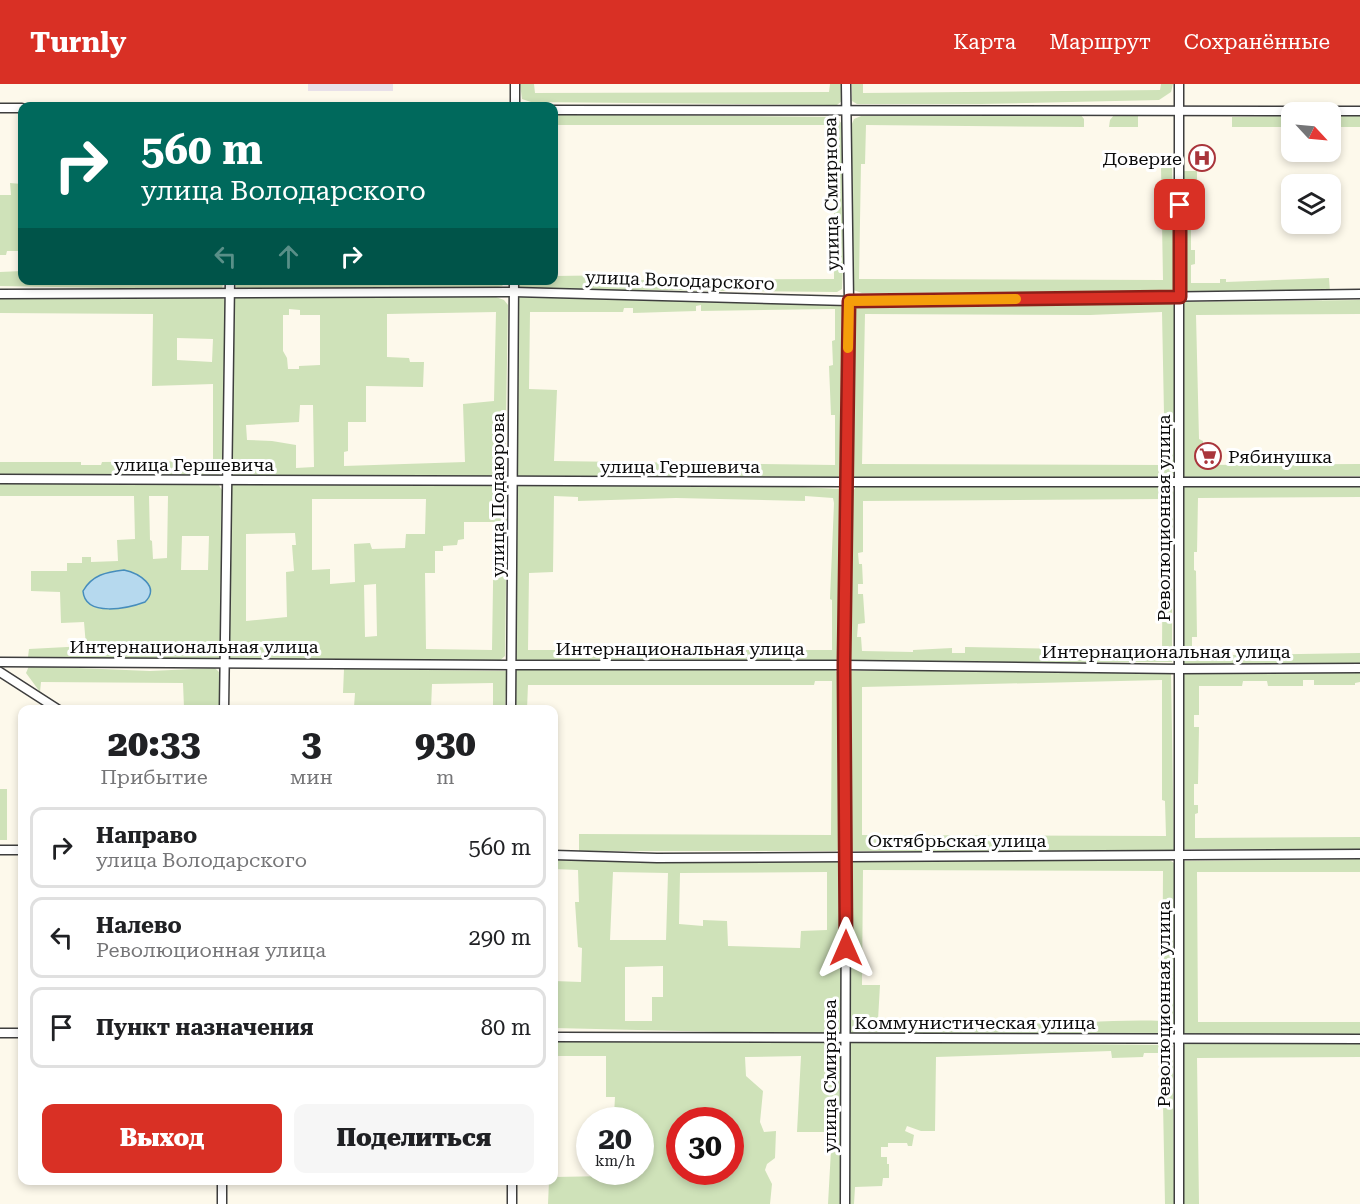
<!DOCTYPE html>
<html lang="ru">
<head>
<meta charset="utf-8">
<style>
	body { margin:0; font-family:"Roboto Serif",serif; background:#f6f6f6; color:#202124; height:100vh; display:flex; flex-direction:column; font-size:22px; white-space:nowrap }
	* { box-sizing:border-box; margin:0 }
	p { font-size:20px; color:#757577 }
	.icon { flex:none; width:33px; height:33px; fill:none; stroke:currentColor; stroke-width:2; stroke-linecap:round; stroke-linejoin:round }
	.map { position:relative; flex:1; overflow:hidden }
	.details { position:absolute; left:18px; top:621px; width:540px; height:480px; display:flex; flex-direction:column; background:#fff; border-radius:12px; box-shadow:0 3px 9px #0003 }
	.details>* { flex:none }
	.banner { position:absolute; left:18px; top:18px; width:540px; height:183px; border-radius:12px; box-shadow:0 3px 9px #0003; background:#00695c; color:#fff; overflow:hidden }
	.needle { width:39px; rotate:116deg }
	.buttons { position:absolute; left:1281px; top:18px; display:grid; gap:12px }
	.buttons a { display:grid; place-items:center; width:60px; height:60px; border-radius:12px; background:#fff; box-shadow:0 3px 9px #0003; font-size:30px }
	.speed { position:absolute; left:576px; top:1023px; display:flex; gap:12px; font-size:30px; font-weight:700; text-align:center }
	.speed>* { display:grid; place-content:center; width:78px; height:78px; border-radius:50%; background:#fff; box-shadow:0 3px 9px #0003; line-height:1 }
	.speed small { font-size:15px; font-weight:400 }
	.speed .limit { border:9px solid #d22; background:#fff; color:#111 }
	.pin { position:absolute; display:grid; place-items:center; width:51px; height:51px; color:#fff; margin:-26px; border-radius:12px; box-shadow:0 3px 9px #0006 }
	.me { position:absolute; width:66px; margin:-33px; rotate:0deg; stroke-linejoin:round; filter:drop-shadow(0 0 4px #0008) }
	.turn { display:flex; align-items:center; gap:21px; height:126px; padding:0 24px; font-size:27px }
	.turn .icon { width:78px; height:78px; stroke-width:2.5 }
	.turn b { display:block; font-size:42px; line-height:51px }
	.lanes { display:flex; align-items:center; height:57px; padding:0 24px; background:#0003; justify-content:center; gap:30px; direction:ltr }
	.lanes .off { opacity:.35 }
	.eta { display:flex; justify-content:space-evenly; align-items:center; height:102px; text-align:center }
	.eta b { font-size:36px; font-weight:800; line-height:42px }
	.primary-button { display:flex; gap:12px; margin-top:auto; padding:12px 24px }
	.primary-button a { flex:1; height:69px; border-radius:12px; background:#d93025; color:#fff; font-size:24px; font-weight:800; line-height:69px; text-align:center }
	.primary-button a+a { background:#f6f6f6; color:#202124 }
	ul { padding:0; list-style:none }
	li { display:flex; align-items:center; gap:18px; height:81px; margin:0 12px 9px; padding:0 12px; border:3px solid #e0e0e0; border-radius:12px }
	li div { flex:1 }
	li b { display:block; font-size:22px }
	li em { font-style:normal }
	header { display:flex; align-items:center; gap:36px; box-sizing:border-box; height:84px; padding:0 30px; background:#d93025; color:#fff }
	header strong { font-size:28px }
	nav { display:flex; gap:33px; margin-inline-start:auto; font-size:21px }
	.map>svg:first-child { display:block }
	.industrial { fill:#e8e0e9 }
	.green { fill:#cfe2b9; fill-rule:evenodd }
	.water { fill:#b6d9ee; stroke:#468dbc; stroke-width:1.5 }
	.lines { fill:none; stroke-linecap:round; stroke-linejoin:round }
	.minor-casing { stroke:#3e3e3e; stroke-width:11 }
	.minor { stroke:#fff; stroke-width:8 }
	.route-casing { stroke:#8d1f18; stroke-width:15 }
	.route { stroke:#d93025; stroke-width:10 }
	.slow { stroke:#f59e0b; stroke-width:10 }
	.labels { text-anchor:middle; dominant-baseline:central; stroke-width:6; stroke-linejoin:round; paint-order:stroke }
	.poi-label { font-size:18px; fill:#0b0b0b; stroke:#fff; text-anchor:end }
	.street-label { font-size:18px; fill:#0b0b0b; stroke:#fff }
</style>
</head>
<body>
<header>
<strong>Turnly</strong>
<nav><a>Карта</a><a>Маршрут</a><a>Сохранённые</a></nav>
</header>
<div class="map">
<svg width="1360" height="1120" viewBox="0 0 1360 1120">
	<rect width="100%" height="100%" fill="#fdf9eb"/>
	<!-- industrial -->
	<rect class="industrial" x="308" y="0" width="85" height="7"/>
	<!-- green -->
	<g class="green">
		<polygon points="520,0 534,0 535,9 829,8 830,0 844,0 843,16 837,21 531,18 522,15"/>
		<polygon points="852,0 863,0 863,9 1160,6 1161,0 1173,0 1171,8 1159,16 981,20 857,20 852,17"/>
		<polygon points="554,30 836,33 842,40 844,150 842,205 837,208 518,205 518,197 554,196 554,192 626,191 626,196 834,195 834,41 554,41"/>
		<polygon points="1080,30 1084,35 1084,43 866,41 865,80 861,80 859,195 1163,196 1161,82 1172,81 1175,198 1172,208 862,209 853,206 851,150 851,42 854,35 861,32"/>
		<polygon points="1114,31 1138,31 1138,43 1109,43 1110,36"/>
		<polygon points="1291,32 1291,43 1232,43 1232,33"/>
		<polygon points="1330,32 1360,32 1360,43 1331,43"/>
		<polygon points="1181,87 1197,87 1197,139 1191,140 1191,166 1195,166 1195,180 1191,181 1191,199 1220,199 1220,195 1226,195 1226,198 1329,194 1330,208 1183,209"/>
		<polygon points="10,99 22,100 22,167 7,167 6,171 0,171 0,111 11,111"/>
		<polygon points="22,187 22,196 224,197 222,204 215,206 0,202 0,188"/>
		<polygon points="235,197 507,197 502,202 494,204 239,205 236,203"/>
		<path d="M0,210L218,212L224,215L226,219L223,384L221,390L214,393L0,390V378H81V381H101L102,378L213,377V300L152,302L153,230L0,229ZM177,254L213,255L212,278L177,276Z"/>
		<path d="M341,210L496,213L504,216L508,221L505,391L503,393L234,392L232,388L234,215L236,212ZM289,225L300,226V231H320V281L299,282V285H288L287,274L283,267V231H289ZM496,228L494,317L463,320L465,378L344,382V368L348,367V338H366V302L423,303L424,278H410L409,274L387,273V230ZM300,321H313L314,383L296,384V361L272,357L247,356L246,341L299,338Z"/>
		<path d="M518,212L844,218L841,394H520L516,389ZM701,221V227L835,225V256L832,257L833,281L829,282L831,331H835V381L554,377L557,306L529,305L530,228H623L624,224H633V229L696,227V222Z"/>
		<path d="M853,213L1167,216L1175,222L1174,391L1168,395H853L849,388ZM1162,228L1165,381L862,380L865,230L1090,231Z"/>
		<polygon points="1360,216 1360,230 1196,231 1199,355 1203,357 1204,381 1360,380 1360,392 1182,393 1183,222 1185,218"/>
		<path d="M0,397L218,400L222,406L220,573L218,575L123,577L28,573L29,565L86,562L84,538L61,539L60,508L31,507V487H67V479H82V473H91V478L118,477L117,456L135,455L134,412H0ZM149,412H168L167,474L153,475L152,457L150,456ZM182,452H209L208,486H181ZM150,510L145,518L122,524L92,522Z"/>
		<path d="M235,399L493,401L504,403L507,407V416L505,572L498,578L230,575L228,572L230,402ZM312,415H426L425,450H406L405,464L372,465L370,459L354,460L355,498L330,500V485L312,486ZM464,438H494L492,566L426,565L425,489H435V467H443V462L457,461L458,456L464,455ZM295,449L296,461H292L294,487L286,488L287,533L246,537V450ZM376,500L377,552L365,553L364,501Z"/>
		<path d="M520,401L783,402L840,405L843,412L839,573L834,578L664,575L515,578L516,404ZM554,412L578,413V417L676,414L805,417V412L833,414L834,419L830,515L832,516V566H528L529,489L553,488Z"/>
		<path d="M937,402L1172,403L1174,409L1172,461V578L943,579L849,576L848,574L850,417V411L856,403ZM1163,415L1162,567L965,563V569H952V564L913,566V568L862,567L861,553H857L858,540L865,539L863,510H858V500H863L862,480H859L858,469L863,468V417Z"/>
		<polygon points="1360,402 1360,413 1198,414 1197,468 1194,468 1194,486 1196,487 1197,553 1192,553 1192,572 1205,572 1205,566 1230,566 1230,571 1360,569 1360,580 1182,580 1183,403"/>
		<polygon points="29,582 150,587 215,584 220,589 219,625 208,625 208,623 184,624 183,599 41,598 40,608 26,589"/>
		<polygon points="830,584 834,585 840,591 843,758 841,765 836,767 579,767 579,750 831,751 832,597 815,597 814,601 528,601 527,625 515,626 516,586"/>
		<path d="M1070,584L1169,587L1171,590L1174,767H851L846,587ZM1162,596V716L1165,717L1166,752L862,751V603Z"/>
		<polygon points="344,585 507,587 505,625 493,625 493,599 432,600 431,625 347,625 347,623 354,623 355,609 343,609"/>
		<polygon points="1182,589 1360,589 1360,598 1355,599 1355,601 1314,601 1314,596 1303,596 1303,602 1268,602 1267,597 1243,597 1242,602 1199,602 1199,631 1194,631 1194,643 1199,643 1198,700 1194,700 1194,721 1198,721 1198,729 1195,730 1195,754 1360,753 1360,765 1184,765"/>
		<rect x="0" y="705" width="7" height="51"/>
		<path d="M554,774L844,776L841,951L554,944V897L581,898L582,864L578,863L575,818H579L578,786L554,785ZM613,788L668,789L666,856H610ZM827,788V846L801,847L800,864L728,862L727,837L703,836V842L679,840L680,789ZM663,882V913H652V937H625V883Z"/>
		<path d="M1168,775L1174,779V946L1170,951H847L849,776ZM863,786L1163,787L1162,937C1112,935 1061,941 1011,939C967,938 923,936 878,936L880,901H862Z"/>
		<polygon points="1360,775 1360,788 1197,788 1198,938 1360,938 1360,951 1184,951 1183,777"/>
		<path d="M554,956L831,958L839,963L840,967L841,1120H828L832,1048H797L801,972L745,973L746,992L763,1007L760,1038L764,1048L776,1047L775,1074L767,1080L765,1086L772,1100L770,1120H548L549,1097L554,1096V1093L609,1092L610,1088H640V1036H610L614,1031L615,1013H606V972H554ZM680,1036H730V1088H680Z"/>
		<polygon points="853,958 1173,961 1174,1120 1165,1120 1162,969 1144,969 1143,973 1112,974 1111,967 936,973 935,1047 921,1047 907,1042 905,1047 914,1051 912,1062 908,1062 907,1059 888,1059 888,1063 881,1063 881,1073 887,1073 887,1080 889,1080 889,1094 883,1094 882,1102 855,1103 854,1120 847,1120 849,960"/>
		<polygon points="1360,959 1360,973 1197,974 1199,1120 1184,1120 1183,960"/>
	</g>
	<!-- water -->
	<path class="water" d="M124,486C138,489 161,502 145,518C129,524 85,534 83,507C92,491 106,488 124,486Z"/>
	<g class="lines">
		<defs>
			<g id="minor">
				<polyline points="1179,0 1179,1120"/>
				<polyline points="515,22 515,0"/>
				<polyline points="0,24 22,24"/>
				<path d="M554,26C822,25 1091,29 1360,27"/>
				<polyline points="0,210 514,208 849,217 1360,210"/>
				<polyline points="0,395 846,398 1360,398"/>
				<polyline points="0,578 512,581 844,581 1179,585 1360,584"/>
				<polyline points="0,588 59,626"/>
				<polyline points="224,626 230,196"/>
				<polyline points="511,626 514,196"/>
				<polyline points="0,766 22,766"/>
				<polyline points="554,771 657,774 1360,770"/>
				<polyline points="0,949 22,949"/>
				<polyline points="554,953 1360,955"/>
				<polyline points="222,1096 222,1120"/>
				<polyline points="512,1096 512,1120"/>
				<polyline points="845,1120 846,773 844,581 849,217 846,0"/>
			</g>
		</defs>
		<!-- minor casing -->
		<use href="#minor" class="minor-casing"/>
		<!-- minor -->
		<use href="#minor" class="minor"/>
	</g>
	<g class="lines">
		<defs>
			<polyline id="route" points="846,864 844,581 849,217 1180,213 1180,121"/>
		</defs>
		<!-- route casing -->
		<use href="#route" class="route-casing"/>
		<!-- route -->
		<use href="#route" class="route"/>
		<!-- slow -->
		<polyline class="slow" points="848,264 849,217 1016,215"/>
	</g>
	<!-- icons -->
	<defs>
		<symbol id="hospital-ring" viewBox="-11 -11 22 22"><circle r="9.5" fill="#fff" stroke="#a9353b" stroke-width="1.5"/><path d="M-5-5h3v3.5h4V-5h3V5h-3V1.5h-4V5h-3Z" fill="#a9353b"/></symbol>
		<symbol id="supermarket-ring" viewBox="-11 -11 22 22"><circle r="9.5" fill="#fff" stroke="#a9353b" stroke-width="1.5"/><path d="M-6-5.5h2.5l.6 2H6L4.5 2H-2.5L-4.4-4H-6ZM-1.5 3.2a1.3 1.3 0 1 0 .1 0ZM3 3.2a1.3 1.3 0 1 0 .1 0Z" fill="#a9353b"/></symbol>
	</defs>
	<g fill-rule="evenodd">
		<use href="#hospital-ring" x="1187" y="59" width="30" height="30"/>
		<use href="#supermarket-ring" x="1193" y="357" width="30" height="30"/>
	</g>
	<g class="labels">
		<!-- poi labels -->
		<g class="poi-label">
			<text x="1182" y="74">Доверие</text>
			<text x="1228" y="372" text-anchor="start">Рябинушка</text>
		</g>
		<!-- street labels -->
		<g class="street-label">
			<text transform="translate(831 110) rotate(-91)">улица Смирнова</text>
			<text transform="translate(680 196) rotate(2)">улица Володарского</text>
			<text x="194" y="380">улица Гершевича</text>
			<text x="680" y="382">улица Гершевича</text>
			<text transform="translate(497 411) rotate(-90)">улица Подаюрова</text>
			<text transform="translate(1163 434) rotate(-90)">Революционная улица</text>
			<text x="194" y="562">Интернациональная улица</text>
			<text x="680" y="564">Интернациональная улица</text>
			<text x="1166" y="567">Интернациональная улица</text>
			<text x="957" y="756">Октябрьская улица</text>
			<text transform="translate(1163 920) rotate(-90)">Революционная улица</text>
			<text x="975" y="938">Коммунистическая улица</text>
			<text transform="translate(829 992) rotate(-90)">улица Смирнова</text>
		</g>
	</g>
</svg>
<div class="buttons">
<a><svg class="needle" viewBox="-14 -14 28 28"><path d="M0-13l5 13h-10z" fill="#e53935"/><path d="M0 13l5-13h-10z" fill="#757577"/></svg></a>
<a><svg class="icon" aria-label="layers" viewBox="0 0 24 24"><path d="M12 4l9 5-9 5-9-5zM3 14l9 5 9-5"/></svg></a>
</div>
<div class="speed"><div>20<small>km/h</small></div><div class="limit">30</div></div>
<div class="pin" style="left:1180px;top:121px;background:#d93025"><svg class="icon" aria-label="arrive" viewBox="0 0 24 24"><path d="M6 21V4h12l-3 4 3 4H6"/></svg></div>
<svg class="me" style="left:846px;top:864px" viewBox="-20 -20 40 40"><path d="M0-17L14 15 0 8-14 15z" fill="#d93025" stroke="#fff" stroke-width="4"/></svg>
<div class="banner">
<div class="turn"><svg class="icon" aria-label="right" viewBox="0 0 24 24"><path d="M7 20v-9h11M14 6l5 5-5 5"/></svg><div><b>560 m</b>улица Володарского</div></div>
<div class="lanes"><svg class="icon off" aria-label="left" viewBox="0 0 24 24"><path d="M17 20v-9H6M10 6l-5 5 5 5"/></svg><svg class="icon off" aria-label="ahead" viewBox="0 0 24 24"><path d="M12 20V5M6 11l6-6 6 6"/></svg><svg class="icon" aria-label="right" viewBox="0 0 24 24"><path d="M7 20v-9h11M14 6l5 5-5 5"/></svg></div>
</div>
<section class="details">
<div class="eta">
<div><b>20:33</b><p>Прибытие</p></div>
<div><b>3</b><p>мин</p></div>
<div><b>930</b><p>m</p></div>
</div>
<ul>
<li><svg class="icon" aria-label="right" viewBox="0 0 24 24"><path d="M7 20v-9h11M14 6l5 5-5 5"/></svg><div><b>Направо</b><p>улица Володарского</p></div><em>560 m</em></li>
<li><svg class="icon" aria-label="left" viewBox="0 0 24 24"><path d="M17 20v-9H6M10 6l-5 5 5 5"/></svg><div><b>Налево</b><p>Революционная улица</p></div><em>290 m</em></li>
<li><svg class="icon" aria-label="arrive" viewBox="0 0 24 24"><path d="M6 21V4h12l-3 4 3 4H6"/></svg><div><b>Пункт назначения</b></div><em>80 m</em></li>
</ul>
<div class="primary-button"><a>Выход</a><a>Поделиться</a></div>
</section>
</div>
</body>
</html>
